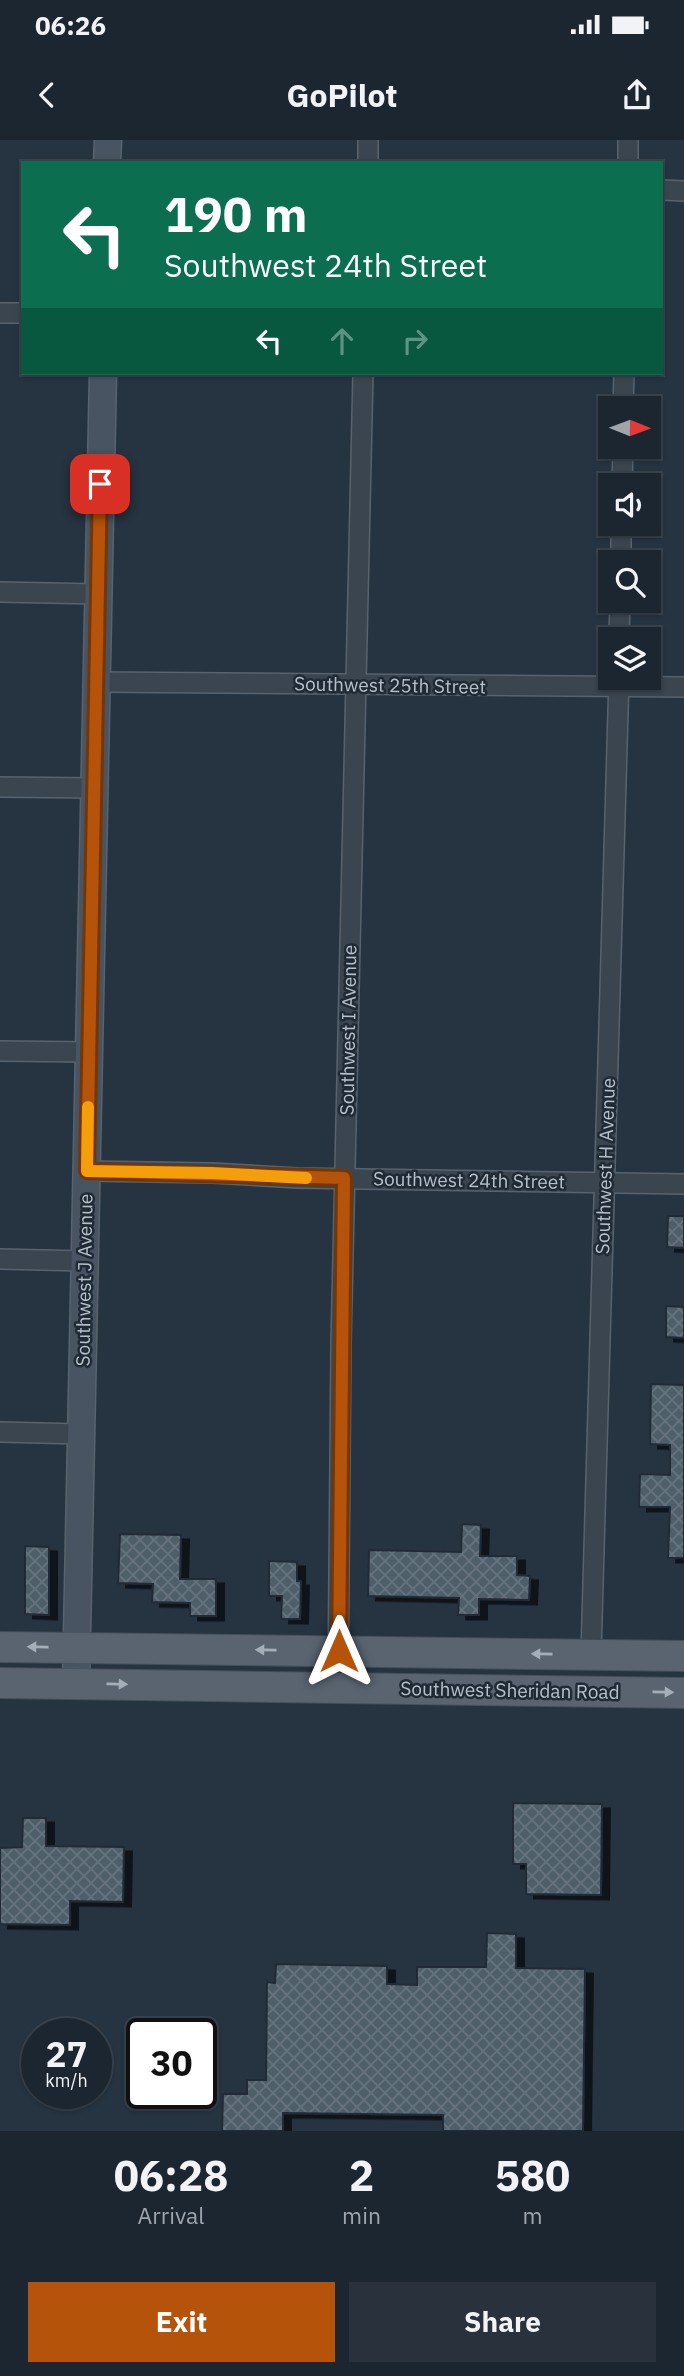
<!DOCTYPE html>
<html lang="en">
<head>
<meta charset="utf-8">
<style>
	body { margin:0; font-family:"IBM Plex Sans",sans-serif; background:#29323c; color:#f1f3f6; height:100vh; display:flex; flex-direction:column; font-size:26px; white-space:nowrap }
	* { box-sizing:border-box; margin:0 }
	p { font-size:23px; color:#a0a5ab }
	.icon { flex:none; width:38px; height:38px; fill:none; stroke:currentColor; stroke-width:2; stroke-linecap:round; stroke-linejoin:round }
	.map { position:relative; height:1991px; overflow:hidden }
	.details { display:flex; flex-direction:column; background:#1c2630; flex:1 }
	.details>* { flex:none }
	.guide { position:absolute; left:21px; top:21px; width:642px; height:214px; border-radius:0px; box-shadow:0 2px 5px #0004,0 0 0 2px #3a434c; background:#0b6e4f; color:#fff; overflow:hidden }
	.needle { width:46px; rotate:91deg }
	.controls { position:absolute; left:598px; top:256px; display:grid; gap:14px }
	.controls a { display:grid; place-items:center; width:63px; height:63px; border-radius:0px; background:#1c2630; box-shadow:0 2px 5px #0004,0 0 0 2px #3a434c; font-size:35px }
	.speed { position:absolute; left:21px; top:1878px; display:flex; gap:14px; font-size:35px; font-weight:700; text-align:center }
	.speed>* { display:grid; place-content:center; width:91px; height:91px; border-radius:50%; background:#1c2630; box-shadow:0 2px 5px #0004,0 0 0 2px #3a434c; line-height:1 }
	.speed small { font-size:18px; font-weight:400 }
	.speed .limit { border:4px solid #111; border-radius:10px; background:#fff; color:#111 }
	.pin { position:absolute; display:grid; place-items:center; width:60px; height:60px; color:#fff; margin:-30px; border-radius:14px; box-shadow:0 4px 10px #0006 }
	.me { position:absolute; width:77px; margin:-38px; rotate:0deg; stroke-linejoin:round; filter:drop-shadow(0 0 5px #0008) }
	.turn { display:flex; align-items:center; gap:24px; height:147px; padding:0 28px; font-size:32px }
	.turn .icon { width:91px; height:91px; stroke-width:2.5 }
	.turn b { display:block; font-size:49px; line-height:60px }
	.lanes { display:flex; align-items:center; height:66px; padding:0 28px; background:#0003; justify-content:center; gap:35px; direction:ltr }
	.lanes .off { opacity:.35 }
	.eta { display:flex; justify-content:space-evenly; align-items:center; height:119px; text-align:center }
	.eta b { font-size:42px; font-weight:700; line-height:49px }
	.primary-button { display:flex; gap:14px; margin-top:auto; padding:14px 28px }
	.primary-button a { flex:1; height:80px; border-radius:0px; background:#b45309; color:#fff; font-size:28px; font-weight:700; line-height:80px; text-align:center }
	.primary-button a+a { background:#29323c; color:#f1f3f6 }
	.status { display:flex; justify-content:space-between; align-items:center; height:49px; padding:0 35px; background:#1c2630; direction:ltr }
	.status svg { height:19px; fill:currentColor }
	header { display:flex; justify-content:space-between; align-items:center; height:91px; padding:0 28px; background:#1c2630; font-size:32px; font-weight:700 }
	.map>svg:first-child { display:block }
	.building { fill:url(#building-cross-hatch); stroke:#212c37; stroke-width:2; filter:url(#shadow) }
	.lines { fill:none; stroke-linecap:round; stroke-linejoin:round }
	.street-casing { stroke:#58636d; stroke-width:22 }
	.secondary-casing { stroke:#58636d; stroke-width:29 }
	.primary-casing { stroke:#444e59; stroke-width:32 }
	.street { stroke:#3a4550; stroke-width:19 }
	.secondary { stroke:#495463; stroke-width:26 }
	.primary { stroke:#596470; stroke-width:30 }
	.oneway { fill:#a4aeb8 }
	.route-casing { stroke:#753606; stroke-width:18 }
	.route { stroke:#b45309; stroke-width:12 }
	.slow { stroke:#f59e0b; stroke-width:12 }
	.labels { text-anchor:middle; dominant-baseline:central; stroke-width:5; stroke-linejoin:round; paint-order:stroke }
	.street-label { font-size:19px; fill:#b7c0ca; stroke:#1f2a35 }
</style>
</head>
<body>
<div class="status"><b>06:26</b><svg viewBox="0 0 49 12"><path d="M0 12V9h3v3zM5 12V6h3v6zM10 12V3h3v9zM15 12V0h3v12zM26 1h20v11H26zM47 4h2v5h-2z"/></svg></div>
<header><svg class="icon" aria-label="back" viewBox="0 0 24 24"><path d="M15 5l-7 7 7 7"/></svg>GoPilot<svg class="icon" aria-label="share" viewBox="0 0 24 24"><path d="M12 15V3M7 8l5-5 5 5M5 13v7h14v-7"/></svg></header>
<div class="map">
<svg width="684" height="1991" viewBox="0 0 684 1991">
	<defs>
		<pattern id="building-cross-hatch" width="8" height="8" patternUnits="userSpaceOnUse" patternTransform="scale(1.75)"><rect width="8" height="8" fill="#4f5e6b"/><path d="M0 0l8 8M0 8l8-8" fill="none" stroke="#66737f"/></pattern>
		<filter id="shadow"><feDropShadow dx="8" dy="4.5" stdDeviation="0" flood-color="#0009"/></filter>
	</defs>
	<rect width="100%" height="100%" fill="#263340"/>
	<!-- building -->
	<g class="building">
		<polygon points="668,1076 684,1076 684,1108 667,1107"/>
		<polygon points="666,1166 684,1167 684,1198 666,1197"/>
		<polygon points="651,1244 684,1245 684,1418 668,1418 670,1367 639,1367 640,1334 670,1335 670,1305 650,1304"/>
		<polygon points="462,1384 481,1385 480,1416 517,1416 517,1435 530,1436 529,1460 479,1459 479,1475 458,1475 459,1458 368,1456 369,1410 461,1412"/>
		<polygon points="120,1394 181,1395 180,1439 216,1439 216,1476 190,1476 190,1463 152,1462 153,1444 118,1443"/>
		<polygon points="25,1406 49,1407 49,1475 25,1474"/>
		<polygon points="269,1421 297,1422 297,1441 301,1441 300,1479 281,1479 282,1456 269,1456"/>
		<polygon points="513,1663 602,1664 601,1755 526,1754 526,1724 513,1724"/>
		<polygon points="23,1678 46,1678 46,1706 124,1707 123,1762 70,1761 70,1785 0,1784 0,1708 22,1707"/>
		<polygon points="487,1793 516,1794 516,1828 585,1829 583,1991 443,1991 443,1975 283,1973 283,1991 222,1991 223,1954 247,1954 247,1940 266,1940 267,1842 275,1843 276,1824 387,1826 387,1844 417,1845 417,1827 486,1827"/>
	</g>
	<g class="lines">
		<defs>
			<g id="street">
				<polyline points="368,23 368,0"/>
				<polyline points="628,23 628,0"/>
				<polyline points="662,50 684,51"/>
				<polyline points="0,173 23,173"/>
				<polyline points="623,268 624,233"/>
				<polyline points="622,345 623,306"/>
				<polyline points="621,422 621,383"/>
				<polyline points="0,452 98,454"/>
				<polyline points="619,499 620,460"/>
				<polyline points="96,542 684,547"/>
				<polyline points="0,647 94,648"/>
				<polyline points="0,911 89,912"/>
				<polyline points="87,1031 212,1033 298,1038 684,1044"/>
				<polyline points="0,1119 84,1121"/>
				<polyline points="0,1292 81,1294"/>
				<polyline points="591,1514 619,537"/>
				<polyline points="338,1548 341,1204 363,233"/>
			</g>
			<g id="secondary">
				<polyline points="107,23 108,0"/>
				<polyline points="76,1543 103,233"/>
			</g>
			<g id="primary">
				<polyline points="0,1507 684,1516"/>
				<polyline points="0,1543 684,1553"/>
			</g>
		</defs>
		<!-- street casing -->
		<use href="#street" class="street-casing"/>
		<!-- secondary casing -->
		<use href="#secondary" class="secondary-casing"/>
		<!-- primary casing -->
		<use href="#primary" class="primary-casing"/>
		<!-- street -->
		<use href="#street" class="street"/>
		<!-- secondary -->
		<use href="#secondary" class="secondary"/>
		<!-- primary -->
		<use href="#primary" class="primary"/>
	</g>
	<!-- one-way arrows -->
	<defs><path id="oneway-solid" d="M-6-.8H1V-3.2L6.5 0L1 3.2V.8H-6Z" transform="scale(1.75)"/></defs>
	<g class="oneway">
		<use href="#oneway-solid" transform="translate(38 1507) rotate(-179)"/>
		<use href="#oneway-solid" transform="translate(266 1510) rotate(-179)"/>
		<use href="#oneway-solid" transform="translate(542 1514) rotate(-179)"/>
		<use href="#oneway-solid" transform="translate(117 1544) rotate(1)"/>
		<use href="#oneway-solid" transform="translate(663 1552) rotate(1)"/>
	</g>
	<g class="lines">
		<defs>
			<polyline id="route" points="100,344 87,1031 344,1038 339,1511"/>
		</defs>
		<!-- route casing -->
		<use href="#route" class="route-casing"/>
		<!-- route -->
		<use href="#route" class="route"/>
		<!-- slow -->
		<polyline class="slow" points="88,967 87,1031 212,1033 306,1038"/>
	</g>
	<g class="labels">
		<!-- street labels -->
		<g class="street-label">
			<text transform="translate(390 545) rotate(1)">Southwest 25th Street</text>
			<text transform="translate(348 890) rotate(-89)">Southwest I Avenue</text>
			<text transform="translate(605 1026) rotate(-88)">Southwest H Avenue</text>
			<text transform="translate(469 1040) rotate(1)">Southwest 24th Street</text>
			<text transform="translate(84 1140) rotate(-89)">Southwest J Avenue</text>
			<text transform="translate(510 1550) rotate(1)">Southwest Sheridan Road</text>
		</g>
	</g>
</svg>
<div class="controls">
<a><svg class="needle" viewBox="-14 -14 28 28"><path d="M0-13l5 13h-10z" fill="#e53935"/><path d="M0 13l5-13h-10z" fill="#a0a5ab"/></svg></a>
<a><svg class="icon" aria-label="sound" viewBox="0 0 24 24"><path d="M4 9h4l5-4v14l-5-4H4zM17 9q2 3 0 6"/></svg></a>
<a><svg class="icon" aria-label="search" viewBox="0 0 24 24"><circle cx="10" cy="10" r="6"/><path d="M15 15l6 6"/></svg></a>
<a><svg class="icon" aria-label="layers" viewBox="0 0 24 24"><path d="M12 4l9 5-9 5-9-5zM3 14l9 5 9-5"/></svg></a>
</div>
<div class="speed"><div>27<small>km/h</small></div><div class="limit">30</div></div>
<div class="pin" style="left:100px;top:344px;background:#d93025"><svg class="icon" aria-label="arrive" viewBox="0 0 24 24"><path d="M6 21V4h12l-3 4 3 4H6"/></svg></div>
<svg class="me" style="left:339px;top:1511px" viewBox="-20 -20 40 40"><path d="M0-17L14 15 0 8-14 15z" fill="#b45309" stroke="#fff" stroke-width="4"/></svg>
<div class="guide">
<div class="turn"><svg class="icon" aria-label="left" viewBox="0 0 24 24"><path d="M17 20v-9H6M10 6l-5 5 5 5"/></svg><div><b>190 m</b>Southwest 24th Street</div></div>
<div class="lanes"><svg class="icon" aria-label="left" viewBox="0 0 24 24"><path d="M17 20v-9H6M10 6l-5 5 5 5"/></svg><svg class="icon off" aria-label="ahead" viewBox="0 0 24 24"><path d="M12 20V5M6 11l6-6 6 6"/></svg><svg class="icon off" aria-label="right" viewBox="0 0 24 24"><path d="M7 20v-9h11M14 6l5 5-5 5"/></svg></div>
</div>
</div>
<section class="details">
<div class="eta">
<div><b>06:28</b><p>Arrival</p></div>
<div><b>2</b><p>min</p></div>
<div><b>580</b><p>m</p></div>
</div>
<div class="primary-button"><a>Exit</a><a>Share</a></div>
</section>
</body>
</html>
